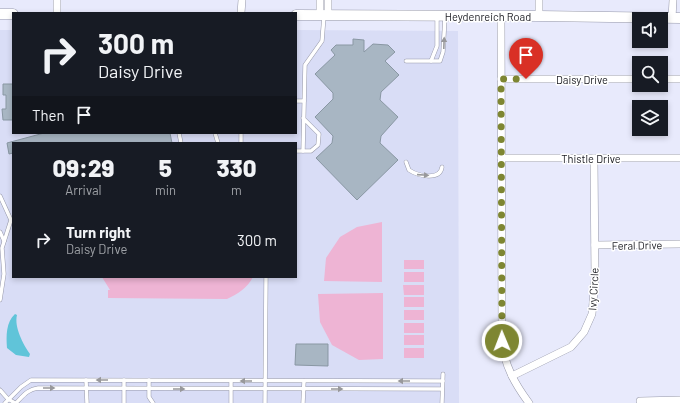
<!DOCTYPE html>
<html lang="en">
<head>
<meta charset="utf-8">
<style>
	body { margin:0; font-family:Barlow,sans-serif; background:#242831; color:#f1f3f6; height:100vh; display:flex; flex-direction:column; font-size:15px; white-space:nowrap }
	* { box-sizing:border-box; margin:0 }
	p { font-size:13px; color:#9ea1a6 }
	.icon { flex:none; width:22px; height:22px; fill:none; stroke:currentColor; stroke-width:2; stroke-linecap:round; stroke-linejoin:round }
	.map { position:relative; flex:1; overflow:hidden }
	.side { position:absolute; left:12px; top:142px; width:285px; height:136px; display:flex; flex-direction:column; background:#171b24; border-radius:0px; box-shadow:0 2px 6px #0003 }
	.side>* { flex:none }
	.guide { position:absolute; left:12px; top:12px; width:285px; height:122px; border-radius:0px; box-shadow:0 2px 6px #0003; background:#171b24; color:#f1f3f6; overflow:hidden }
	.controls { position:absolute; left:632px; top:12px; display:grid; gap:8px }
	.controls a { display:grid; place-items:center; width:36px; height:36px; border-radius:0px; background:#171b24; box-shadow:0 2px 6px #0003; font-size:20px }
	.pin { position:absolute; display:grid; place-items:center; width:34px; height:34px; color:#fff; margin:-41px -17px; border-radius:50% 50% 50% 0; rotate:-45deg; box-shadow:0 0 4px #0007 }
	.pin .icon { rotate:45deg }
	.me { position:absolute; width:44px; margin:-22px; rotate:359deg; stroke-linejoin:round; filter:drop-shadow(0 0 3px #0008) }
	.turn { display:flex; align-items:center; gap:14px; height:84px; padding:0 20px; font-size:18px }
	.turn .icon { width:52px; height:52px; stroke-width:2.5 }
	.turn b { display:block; font-size:28px; line-height:34px }
	.then { display:flex; align-items:center; height:38px; padding:0 20px; background:#0003; gap:8px; font-size:15px }
	.eta { display:flex; justify-content:space-evenly; align-items:center; height:68px; text-align:center }
	.eta b { font-size:24px; font-weight:800; line-height:28px }
	ul { padding:0; list-style:none }
	li { display:flex; align-items:center; gap:12px; height:60px; padding:0 20px }
	li div { flex:1 }
	li b { display:block; font-size:15px }
	li em { font-style:normal }
	.map>svg:first-child { display:block }
	.built { fill:#d9ddf6; fill-rule:evenodd }
	.green { fill:#eeb4d4 }
	.water { fill:#60c4d9 }
	.building { fill:#a8b6c3; stroke:#8997a3 }
	.lines { fill:none; stroke-linecap:round; stroke-linejoin:round }
	.lane-casing { stroke:#9698a9; stroke-width:4.5 }
	.street-casing { stroke:#9698a9; stroke-width:8 }
	.secondary-casing { stroke:#9698a9; stroke-width:11 }
	.lane { stroke:#fff; stroke-width:3.5 }
	.street { stroke:#fff; stroke-width:7 }
	.secondary { stroke:#fff; stroke-width:10 }
	.oneway { fill:#98989b }
	.route { stroke:#7e8632; stroke-width:7; stroke-dasharray:0 12.6 }
	.labels { text-anchor:middle; dominant-baseline:central; stroke-width:3; stroke-linejoin:round; paint-order:stroke }
	.street-label { font-size:11px; fill:#1a1b21; stroke:#fff }
</style>
</head>
<body>
<div class="map">
<svg width="680" height="403" viewBox="0 0 680 403">
	<rect width="100%" height="100%" fill="#e8eafc"/>
	<!-- built -->
	<path class="built" d="M0,30H13V133H296V30L458,31L459,403H0ZM13,143H296V277H13Z"/>
	<!-- green -->
	<g class="green">
		<polygon points="382,222 382,282 324,281 326,258 340,237 357,227"/>
		<rect x="404" y="260" width="20" height="9"/>
		<rect x="404" y="272" width="20" height="10"/>
		<path d="M102,277H253C247,288 238,294 227,299L108,298V290H110Z"/>
		<polygon points="403,285 424,285 424,295 404,295"/>
		<polygon points="383,293 383,359 359,360 332,345 320,322 318,294"/>
		<rect x="404" y="297" width="20" height="10"/>
		<rect x="404" y="310" width="20" height="10"/>
		<rect x="404" y="323" width="20" height="10"/>
		<rect x="404" y="335" width="20" height="10"/>
		<rect x="404" y="348" width="20" height="10"/>
	</g>
	<!-- water -->
	<path class="water" d="M15,314L17,315C14,327 23,344 30,354L29,357L16,355L7,348C6,336 6,322 15,314Z"/>
	<!-- building -->
	<g class="building">
		<polygon points="353,39 364,40 364,52 373,44 388,45 395,52 385,61 399,75 381,92 380,100 398,117 381,136 380,143 398,160 357,200 316,158 332,143 333,136 315,117 333,99 333,93 315,74 335,55 331,50 336,45 353,45"/>
		<polygon points="3,84 13,84 13,120 3,120 2,109 6,109 6,95 3,95"/>
		<polygon points="44,133 170,133 172,143 13,143 13,153 9,154 7,143"/>
		<polygon points="296,344 328,344 328,366 295,365"/>
	</g>
	<g class="lines">
		<defs>
			<g id="lane">
				<polyline points="406,61 440,61 443,52 445,17"/>
				<polyline points="431,61 437,46 437,17"/>
				<polyline points="296,101 304,101"/>
				<polyline points="303,118 319,134 318,145 311,151 303,151 305,65 322,41 324,16"/>
				<polyline points="179,133 181,143"/>
				<polyline points="215,133 218,143"/>
				<polyline points="241,143 241,133"/>
				<polyline points="296,151 303,151"/>
				<path d="M406,162L409,170C418,176 440,181 442,167"/>
				<polyline points="0,196 11,220 2,248 4,274 0,300"/>
				<polyline points="0,232 4,241"/>
				<polyline points="86,380 87,403"/>
				<polyline points="124,380 124,403"/>
				<polyline points="149,380 149,397 153,403"/>
				<polyline points="0,390 8,399 15,403"/>
				<polyline points="5,403 21,387 31,380 443,381"/>
				<path d="M16,403C23,396 28,389 38,388L442,389"/>
				<polyline points="231,403 231,381"/>
				<polyline points="265,403 266,277"/>
				<polyline points="303,403 304,381"/>
				<polyline points="442,403 443,374"/>
			</g>
			<g id="street">
				<polyline points="328,0 328,15"/>
				<polyline points="57,13 57,0"/>
				<polyline points="241,13 242,0"/>
				<polyline points="320,15 320,0"/>
				<path d="M501,16L502,341C504,365 515,384 529,403"/>
				<polyline points="539,16 539,0"/>
				<polyline points="672,18 673,0"/>
				<polyline points="501,79 639,79"/>
				<polyline points="661,79 680,79"/>
				<polyline points="501,158 680,158"/>
				<polyline points="595,245 680,244"/>
				<polyline points="512,376 571,347 584,332 592,314 595,279 594,158"/>
				<polyline points="640,401 680,400"/>
			</g>
			<g id="secondary">
				<polyline points="0,14 13,14"/>
				<polyline points="296,15 539,16 680,18"/>
			</g>
		</defs>
		<!-- lane casing -->
		<use href="#lane" class="lane-casing"/>
		<!-- street casing -->
		<use href="#street" class="street-casing"/>
		<!-- secondary casing -->
		<use href="#secondary" class="secondary-casing"/>
		<!-- lane -->
		<use href="#lane" class="lane"/>
		<!-- street -->
		<use href="#street" class="street"/>
		<!-- secondary -->
		<use href="#secondary" class="secondary"/>
	</g>
	<!-- one-way arrows -->
	<defs><path id="oneway-solid" d="M-6-.8H1V-3.2L6.5 0L1 3.2V.8H-6Z"/></defs>
	<g class="oneway">
		<use href="#oneway-solid" transform="translate(444 43) rotate(-88)"/>
		<use href="#oneway-solid" transform="translate(423 175) rotate(4)"/>
		<use href="#oneway-solid" transform="translate(102 380) rotate(-180)"/>
		<use href="#oneway-solid" transform="translate(246 381) rotate(-180)"/>
		<use href="#oneway-solid" transform="translate(404 381) rotate(-180)"/>
		<use href="#oneway-solid" transform="translate(49 388)"/>
		<use href="#oneway-solid" transform="translate(179 389)"/>
		<use href="#oneway-solid" transform="translate(337 389)"/>
	</g>
	<g class="lines">
		<!-- route -->
		<polyline class="route" points="502,341 501,79 526,79"/>
	</g>
	<g class="labels">
		<!-- street labels -->
		<g class="street-label">
			<text x="488" y="16">Heydenreich Road</text>
			<text x="582" y="79">Daisy Drive</text>
			<text x="591" y="158">Thistle Drive</text>
			<text transform="translate(637 245) rotate(-1)">Feral Drive</text>
			<text transform="translate(593 289) rotate(-87)">Ivy Circle</text>
		</g>
	</g>
</svg>
<div class="controls">
<a><svg class="icon" aria-label="sound" viewBox="0 0 24 24"><path d="M4 9h4l5-4v14l-5-4H4zM17 9q2 3 0 6"/></svg></a>
<a><svg class="icon" aria-label="search" viewBox="0 0 24 24"><circle cx="10" cy="10" r="6"/><path d="M15 15l6 6"/></svg></a>
<a><svg class="icon" aria-label="layers" viewBox="0 0 24 24"><path d="M12 4l9 5-9 5-9-5zM3 14l9 5 9-5"/></svg></a>
</div>
<div class="pin" style="left:526px;top:79px;background:#d93025"><svg class="icon" aria-label="arrive" viewBox="0 0 24 24"><path d="M6 21V4h12l-3 4 3 4H6"/></svg></div>
<svg class="me" style="left:502px;top:341px" viewBox="-20 -20 40 40"><circle r="17" fill="#7e8632" stroke="#fff" stroke-width="3"/><path d="M0-11L8 9 0 5-8 9z" fill="#fff"/></svg>
<div class="guide">
<div class="turn"><svg class="icon" aria-label="right" viewBox="0 0 24 24"><path d="M7 20v-9h11M14 6l5 5-5 5"/></svg><div><b>300 m</b>Daisy Drive</div></div>
<div class="then">Then<svg class="icon" aria-label="arrive" viewBox="0 0 24 24"><path d="M6 21V4h12l-3 4 3 4H6"/></svg></div>
</div>
<section class="side">
<div class="eta">
<div><b>09:29</b><p>Arrival</p></div>
<div><b>5</b><p>min</p></div>
<div><b>330</b><p>m</p></div>
</div>
<ul>
<li><svg class="icon" aria-label="right" viewBox="0 0 24 24"><path d="M7 20v-9h11M14 6l5 5-5 5"/></svg><div><b>Turn right</b><p>Daisy Drive</p></div><em>300 m</em></li>
</ul>
</section>
</div>
</body>
</html>
